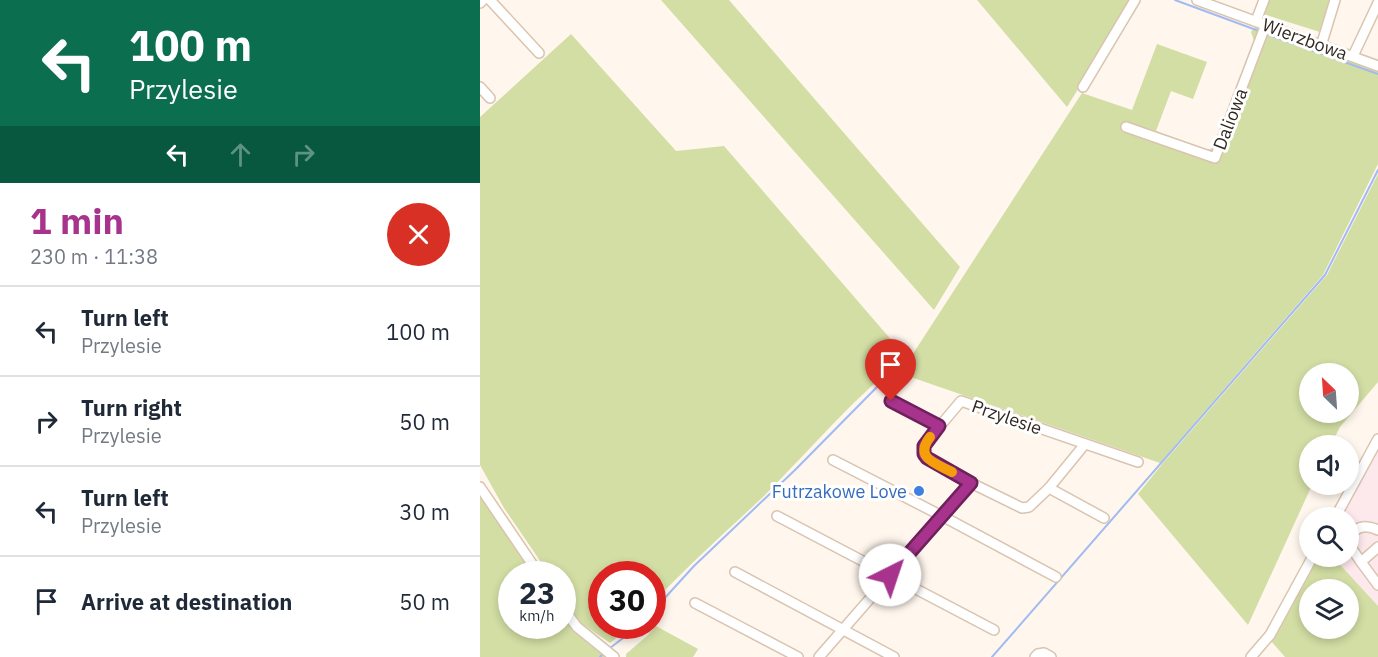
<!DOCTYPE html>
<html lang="en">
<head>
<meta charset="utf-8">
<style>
	body { margin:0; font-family:"IBM Plex Sans",sans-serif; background:#f6f6f7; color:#1f2937; height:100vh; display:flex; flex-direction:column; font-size:22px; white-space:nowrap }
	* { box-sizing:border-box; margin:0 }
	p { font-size:20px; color:#747a83 }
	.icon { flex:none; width:33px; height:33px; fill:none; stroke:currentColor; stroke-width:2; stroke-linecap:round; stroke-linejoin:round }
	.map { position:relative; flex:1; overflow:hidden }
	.panel { display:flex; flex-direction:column; background:#fff; width:480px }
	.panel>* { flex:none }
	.guide { background:#0b6e4f; color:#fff; overflow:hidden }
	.needle { width:39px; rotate:335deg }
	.fabs { position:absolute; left:819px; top:363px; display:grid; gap:12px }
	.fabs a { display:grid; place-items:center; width:60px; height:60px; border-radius:50%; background:#fff; box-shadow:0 3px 9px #0003; font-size:30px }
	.speed { position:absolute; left:18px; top:561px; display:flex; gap:12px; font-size:30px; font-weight:700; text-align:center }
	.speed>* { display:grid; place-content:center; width:78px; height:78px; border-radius:50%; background:#fff; box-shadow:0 3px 9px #0003; line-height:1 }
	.speed small { font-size:15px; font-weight:400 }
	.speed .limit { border:9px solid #d22; background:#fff; color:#111 }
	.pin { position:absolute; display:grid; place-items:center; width:51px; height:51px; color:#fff; margin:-62px -26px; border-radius:50% 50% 50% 0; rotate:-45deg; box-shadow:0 0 6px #0007 }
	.pin .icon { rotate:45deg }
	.me { position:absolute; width:66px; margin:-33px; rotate:41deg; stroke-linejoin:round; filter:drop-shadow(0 0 4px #0008) }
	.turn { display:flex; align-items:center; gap:21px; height:126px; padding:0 30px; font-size:27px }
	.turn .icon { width:78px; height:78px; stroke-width:2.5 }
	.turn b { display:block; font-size:42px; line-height:51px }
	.lanes { display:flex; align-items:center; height:57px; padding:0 30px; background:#0003; justify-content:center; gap:30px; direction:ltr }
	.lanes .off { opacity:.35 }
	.round { display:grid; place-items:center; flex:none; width:63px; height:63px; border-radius:32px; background:#f6f6f7 }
	.headline { display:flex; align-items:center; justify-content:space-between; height:102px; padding:0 30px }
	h1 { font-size:36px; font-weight:700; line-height:45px; color:#a7338c }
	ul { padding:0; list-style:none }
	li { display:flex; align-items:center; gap:18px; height:90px; padding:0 30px; border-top:2px solid #e0e1e3 }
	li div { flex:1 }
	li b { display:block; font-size:22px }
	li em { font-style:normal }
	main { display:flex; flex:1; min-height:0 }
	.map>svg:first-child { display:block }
	.commercial { fill:#fde8ec }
	.green { fill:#d2dea4; fill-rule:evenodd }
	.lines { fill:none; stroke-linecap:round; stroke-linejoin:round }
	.stream { stroke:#a1bbf2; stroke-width:2 }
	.minor-casing { stroke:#dac4af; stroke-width:12 }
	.minor { stroke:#fff; stroke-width:9 }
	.route-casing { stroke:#6d215b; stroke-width:15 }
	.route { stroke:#a7338c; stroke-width:10 }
	.slow { stroke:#f59e0b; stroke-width:10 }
	.shop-dot { fill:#3f7fe0; stroke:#fff; stroke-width:2 }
	.labels { text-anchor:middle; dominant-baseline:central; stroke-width:6; stroke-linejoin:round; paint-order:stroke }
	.street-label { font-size:18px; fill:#312921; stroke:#fff }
	.shop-label { font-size:18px; fill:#366cbe; stroke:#fff; text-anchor:end }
</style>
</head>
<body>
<main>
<section class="panel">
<div class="guide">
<div class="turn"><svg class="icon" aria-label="left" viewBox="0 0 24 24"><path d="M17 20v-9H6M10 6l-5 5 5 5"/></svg><div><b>100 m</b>Przylesie</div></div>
<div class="lanes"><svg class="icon" aria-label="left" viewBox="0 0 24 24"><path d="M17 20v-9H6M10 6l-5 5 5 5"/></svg><svg class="icon off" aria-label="ahead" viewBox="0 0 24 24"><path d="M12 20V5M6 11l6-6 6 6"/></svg><svg class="icon off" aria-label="right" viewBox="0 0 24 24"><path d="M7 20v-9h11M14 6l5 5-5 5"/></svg></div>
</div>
<div class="headline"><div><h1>1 min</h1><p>230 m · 11:38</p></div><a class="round" style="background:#d93025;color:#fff"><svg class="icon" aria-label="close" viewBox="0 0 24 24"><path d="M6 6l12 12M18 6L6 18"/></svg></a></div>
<ul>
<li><svg class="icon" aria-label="left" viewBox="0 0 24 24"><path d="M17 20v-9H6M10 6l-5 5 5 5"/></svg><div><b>Turn left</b><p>Przylesie</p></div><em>100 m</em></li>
<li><svg class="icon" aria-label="right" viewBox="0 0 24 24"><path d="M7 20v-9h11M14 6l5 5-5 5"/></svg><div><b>Turn right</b><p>Przylesie</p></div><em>50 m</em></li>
<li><svg class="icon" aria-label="left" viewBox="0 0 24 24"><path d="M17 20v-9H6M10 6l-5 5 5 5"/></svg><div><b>Turn left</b><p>Przylesie</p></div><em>30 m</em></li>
<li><svg class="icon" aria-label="arrive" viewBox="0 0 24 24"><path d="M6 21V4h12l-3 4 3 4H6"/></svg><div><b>Arrive at destination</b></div><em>50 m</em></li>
</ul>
</section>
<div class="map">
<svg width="898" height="657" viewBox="0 0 898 657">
	<rect width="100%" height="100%" fill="#fff6ed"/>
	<!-- commercial -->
	<polygon class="commercial" points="898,448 898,606 853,557 868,556 868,518 860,517"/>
	<!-- green -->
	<g class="green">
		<polygon points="181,0 249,0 480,267 454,310"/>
		<polygon points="497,0 653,0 587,107"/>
		<polygon points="787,0 849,0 840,32 783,14"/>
		<polygon points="777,24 898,69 898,164 843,275 680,463 419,373 427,363 602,93 652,110 677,44 727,62 713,99 691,91 676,131 728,150 735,147 774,41 771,32"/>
		<path d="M91,34L196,151L244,146L426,357C374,397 331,449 285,495C247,531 208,565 173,603L172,574H122V626H152L130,643L99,622L83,595L82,574H69L24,508L0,465V117Z"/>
		<path d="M898,174V382L860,427L851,445L830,446V484L832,485L768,625L658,494L683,463L847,275ZM830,374H868V412H830Z"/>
		<polygon points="0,496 53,574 32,574 32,626 82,626 83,615 104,640 125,657 0,657"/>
		<path d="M837,557H853L898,606V657H805L791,641L778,657H775ZM830,590H868V628H830Z"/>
		<polygon points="176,626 218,649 213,657 146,657 146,654 167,636"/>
	</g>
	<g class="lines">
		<!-- stream -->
		<g class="stream">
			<polyline points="695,0 779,31"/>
			<polyline points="789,35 898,74"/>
			<polyline points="172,612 214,566 315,470 396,388 406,375"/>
			<polyline points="130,648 159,626"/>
			<polyline points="120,657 123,654"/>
			<polyline points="512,657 845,275 898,170"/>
		</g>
		<defs>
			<g id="minor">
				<polyline points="10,0 59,53"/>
				<polyline points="717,0 898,66"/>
				<polyline points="0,3 3,0"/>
				<polyline points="776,21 784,0"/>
				<polyline points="841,46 855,0"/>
				<polyline points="873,56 898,3"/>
				<polyline points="0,87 10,98"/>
				<polyline points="603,87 655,0"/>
				<polyline points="646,127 735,158 786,24"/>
				<polyline points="411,401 459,426"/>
				<polyline points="491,483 542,508 549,507 569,488 605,444"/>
				<polyline points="0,487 59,574"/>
				<polyline points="569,488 624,518"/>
				<polyline points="297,516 514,630"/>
				<polyline points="855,518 898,439"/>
				<path d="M868,540C875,526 885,524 898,530"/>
				<polyline points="868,543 881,562"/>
				<polyline points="898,547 881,562 898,585"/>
				<polyline points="255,572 414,657"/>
				<polyline points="576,577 462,516 491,483 447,458 444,454 444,445 481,401 658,462"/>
				<polyline points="215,603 318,657"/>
				<polyline points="82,607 97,627 134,657"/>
				<polyline points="339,657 462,516 353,460"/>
				<polyline points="555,657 558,654 564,653 571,657"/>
				<polyline points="771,657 790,635 833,556"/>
			</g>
		</defs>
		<!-- minor casing -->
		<use href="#minor" class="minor-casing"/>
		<!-- minor -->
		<use href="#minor" class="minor"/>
	</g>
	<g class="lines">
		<defs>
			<polyline id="route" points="410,575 491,483 447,458 444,454 444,446 459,426 411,401"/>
		</defs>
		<!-- route casing -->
		<use href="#route" class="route-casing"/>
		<!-- route -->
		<use href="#route" class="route"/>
		<!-- slow -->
		<path class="slow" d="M450,437C434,458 455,463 472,472"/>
	</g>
	<!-- markers -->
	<circle class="shop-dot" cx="439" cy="491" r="6"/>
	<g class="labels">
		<!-- street labels -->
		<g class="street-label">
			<text transform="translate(825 39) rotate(20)">Wierzbowa</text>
			<text transform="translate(750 119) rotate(-69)">Daliowa</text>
			<text transform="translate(527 417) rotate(19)">Przylesie</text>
		</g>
		<!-- shop labels -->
		<g class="shop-label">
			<text x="427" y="491">Futrzakowe Love</text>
		</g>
	</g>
</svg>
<div class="fabs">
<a><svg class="needle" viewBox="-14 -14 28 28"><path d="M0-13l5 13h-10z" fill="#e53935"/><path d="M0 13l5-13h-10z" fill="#747a83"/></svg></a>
<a><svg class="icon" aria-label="sound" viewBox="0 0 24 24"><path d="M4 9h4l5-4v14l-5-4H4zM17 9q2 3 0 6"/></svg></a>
<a><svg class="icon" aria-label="search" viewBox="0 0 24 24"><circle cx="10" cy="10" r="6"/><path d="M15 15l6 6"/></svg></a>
<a><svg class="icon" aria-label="layers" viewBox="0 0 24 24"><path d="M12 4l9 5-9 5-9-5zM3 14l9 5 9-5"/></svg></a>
</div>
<div class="speed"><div>23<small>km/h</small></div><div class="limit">30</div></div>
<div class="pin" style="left:411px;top:401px;background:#d93025"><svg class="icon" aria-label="arrive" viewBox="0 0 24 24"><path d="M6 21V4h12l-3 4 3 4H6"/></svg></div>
<svg class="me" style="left:410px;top:575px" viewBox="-20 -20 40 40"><circle r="19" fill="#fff"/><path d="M0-13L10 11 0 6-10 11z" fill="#a7338c"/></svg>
</div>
</main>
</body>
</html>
